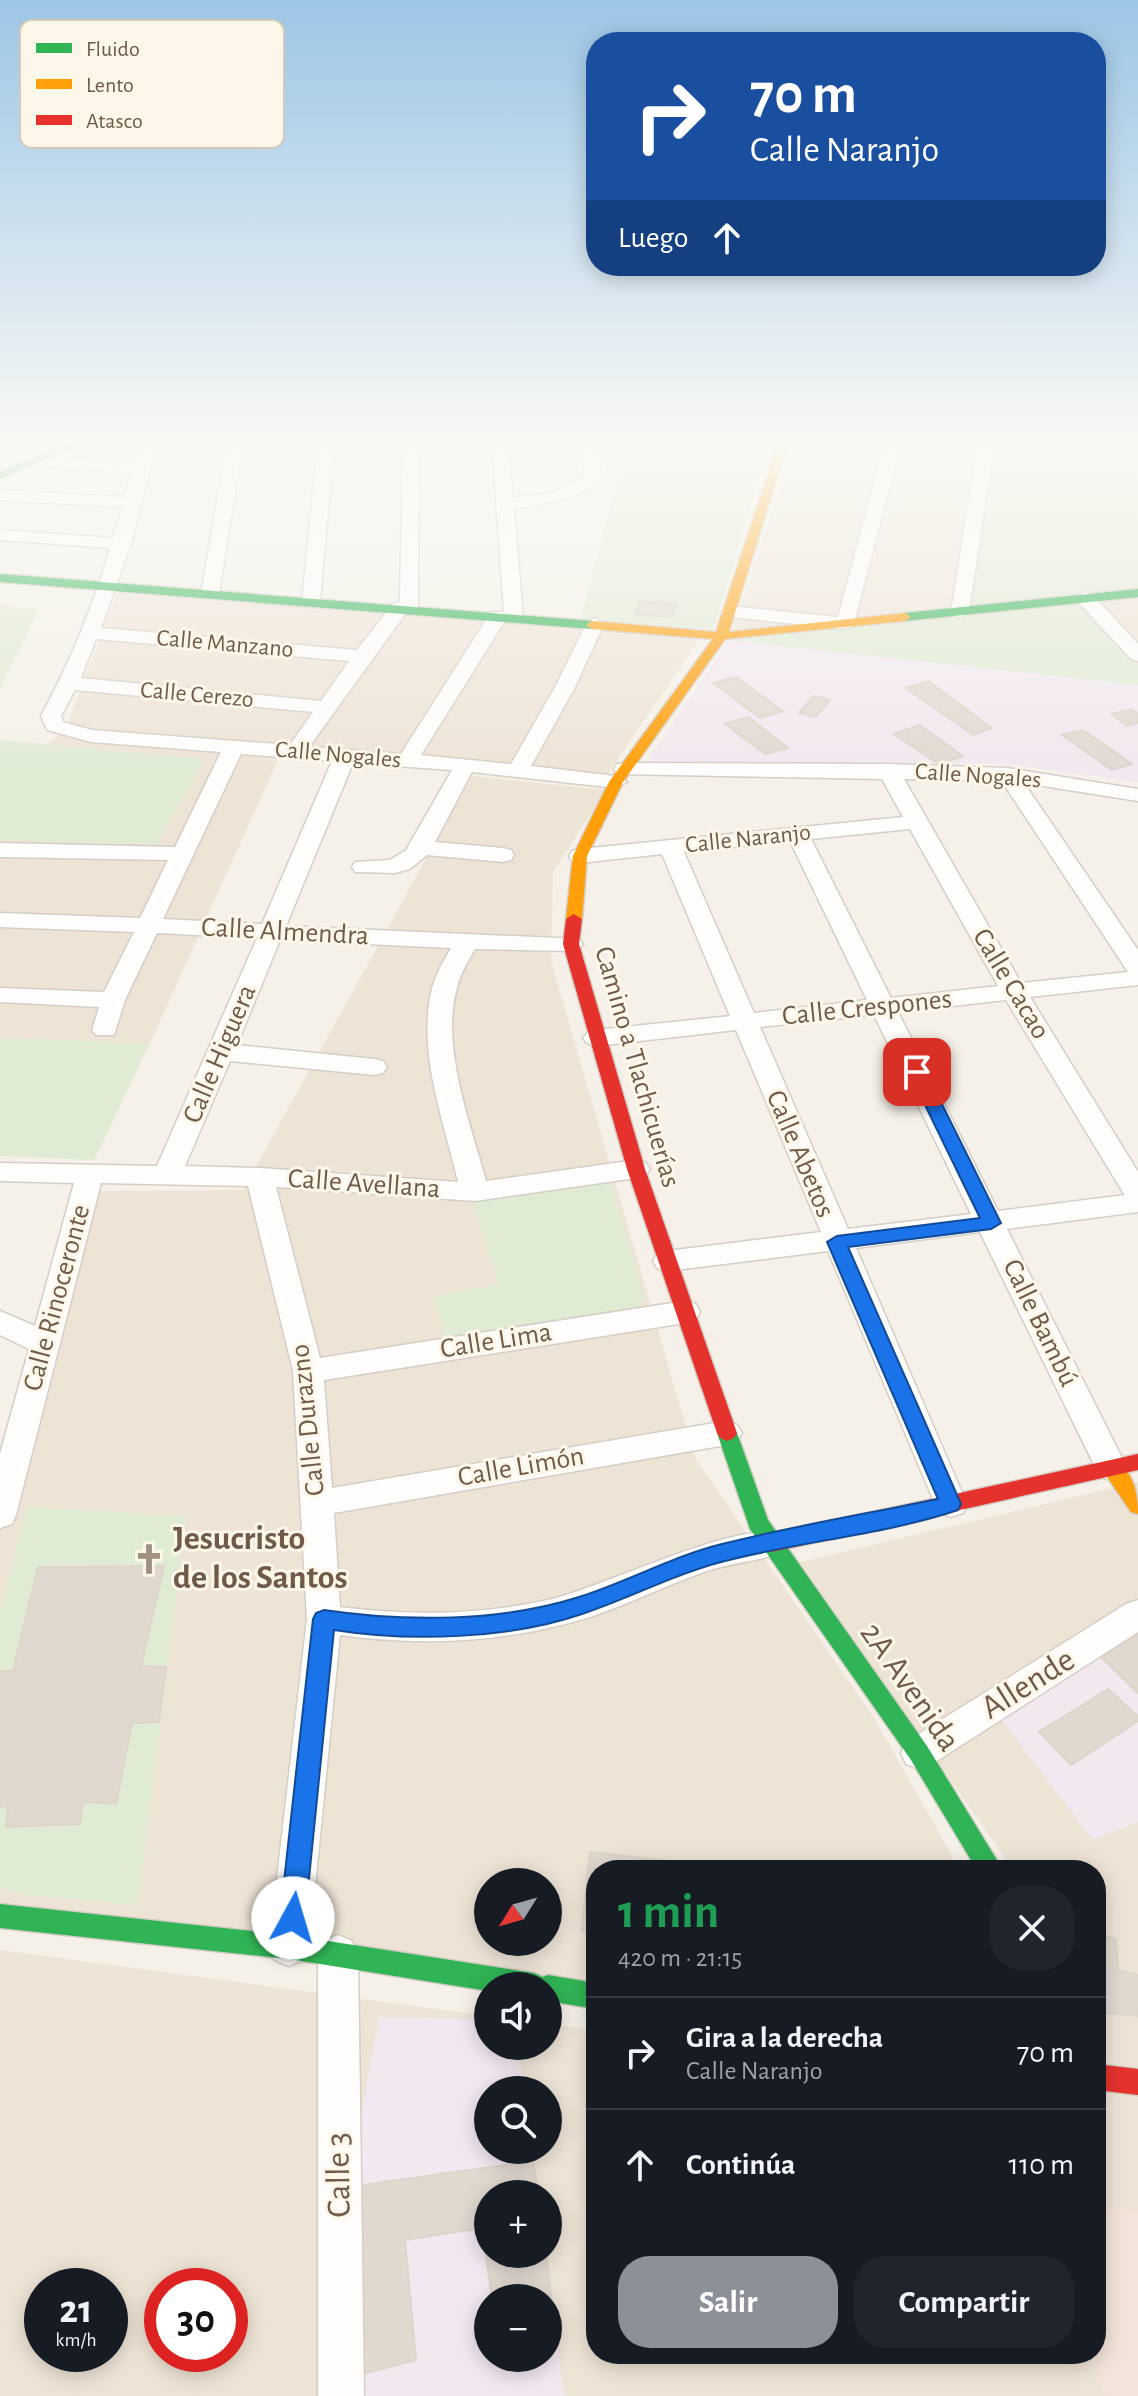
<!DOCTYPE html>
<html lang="es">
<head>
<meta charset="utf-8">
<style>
	body { margin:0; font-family:"Alegreya Sans",sans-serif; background:#20242c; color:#f1f3f6; height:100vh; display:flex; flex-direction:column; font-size:30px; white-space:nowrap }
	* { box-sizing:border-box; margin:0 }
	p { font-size:26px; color:#9ea1a6 }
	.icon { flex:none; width:44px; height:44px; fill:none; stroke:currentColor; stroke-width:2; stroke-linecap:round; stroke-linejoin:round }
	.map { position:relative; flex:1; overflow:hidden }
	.sheet { position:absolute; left:586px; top:1860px; width:520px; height:504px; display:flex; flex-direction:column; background:#171b24; border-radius:32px; box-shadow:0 4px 20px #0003 }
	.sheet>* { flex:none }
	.banner { position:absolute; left:586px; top:32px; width:520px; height:244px; border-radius:32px; box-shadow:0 4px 20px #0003; background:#1a4fa0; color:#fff; overflow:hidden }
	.needle { width:52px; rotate:233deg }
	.tools { position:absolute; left:474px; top:1868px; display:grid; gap:16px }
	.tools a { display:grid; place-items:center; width:88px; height:88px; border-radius:50%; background:#171b24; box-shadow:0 4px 20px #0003; font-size:40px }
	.speed { position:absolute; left:24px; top:2268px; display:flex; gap:16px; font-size:40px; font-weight:700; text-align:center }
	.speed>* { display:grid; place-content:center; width:104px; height:104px; border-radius:50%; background:#171b24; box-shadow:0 4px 20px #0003; line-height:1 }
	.speed small { font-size:20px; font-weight:400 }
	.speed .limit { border:12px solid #d22; background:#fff; color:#111 }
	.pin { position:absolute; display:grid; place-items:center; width:68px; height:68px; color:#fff; margin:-34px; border-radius:16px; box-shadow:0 4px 12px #0006 }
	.me { position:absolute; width:88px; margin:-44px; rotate:6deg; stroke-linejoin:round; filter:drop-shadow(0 0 6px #0008) }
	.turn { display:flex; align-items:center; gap:28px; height:168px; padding:0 32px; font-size:36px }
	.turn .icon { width:104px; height:104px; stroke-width:2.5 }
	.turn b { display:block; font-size:56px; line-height:68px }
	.then { display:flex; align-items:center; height:76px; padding:0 32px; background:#0003; gap:16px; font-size:30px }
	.round { display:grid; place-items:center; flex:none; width:84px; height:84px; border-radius:32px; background:#20242c }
	.headline { display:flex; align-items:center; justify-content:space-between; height:136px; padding:0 32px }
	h1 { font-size:48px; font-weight:700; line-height:60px; color:#1e9e55 }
	.cta { display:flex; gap:16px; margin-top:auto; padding:16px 32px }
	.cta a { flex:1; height:92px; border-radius:32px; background:#8c9099; color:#fff; font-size:32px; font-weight:700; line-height:92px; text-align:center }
	.cta a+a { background:#20242c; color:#f1f3f6 }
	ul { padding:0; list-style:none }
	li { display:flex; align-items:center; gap:24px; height:112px; padding:0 32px; border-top:2px solid #363941 }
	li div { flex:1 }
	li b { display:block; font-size:30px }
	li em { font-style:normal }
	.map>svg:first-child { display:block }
	.residential { fill:#eee4d6; fill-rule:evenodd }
	.commercial { fill:#f3e4d9 }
	.education { fill:#f2e8f0; fill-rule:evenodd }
	.green { fill:#e0ebd4 }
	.building { fill:#e1d9d0; stroke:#ddd4cb; stroke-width:2 }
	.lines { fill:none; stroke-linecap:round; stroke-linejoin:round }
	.street-casing { stroke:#d4cec7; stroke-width:3 }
	.fast-casing { stroke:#d4cdc5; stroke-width:3 }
	.slow-casing { stroke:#d4cdc5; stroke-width:3 }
	.jam-casing { stroke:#d4cdc5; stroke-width:3 }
	.street { fill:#fefdfc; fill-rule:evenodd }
	.fast { fill:#30b455; fill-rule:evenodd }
	.slow { fill:#ff9f0a; fill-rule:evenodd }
	.jam { fill:#e5322d; fill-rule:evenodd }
	.route { fill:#1a73e8; stroke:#114b97; stroke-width:2 }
	.labels { text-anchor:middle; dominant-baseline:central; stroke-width:6; stroke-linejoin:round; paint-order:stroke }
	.far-street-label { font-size:24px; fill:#705b4b; stroke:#fdf7e9 }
	.street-label { font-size:28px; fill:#705b4b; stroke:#fdf7e9 }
	.near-poi-label { font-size:34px; font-weight:bold; fill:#705b4b; stroke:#fdf7e9; text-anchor:start }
	.near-street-label { font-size:34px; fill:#705b4b; stroke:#fdf7e9 }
	.key { fill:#fdf7e9; stroke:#d3c8ba; stroke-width:2 }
	.key-label { font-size:22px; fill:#705b4b }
</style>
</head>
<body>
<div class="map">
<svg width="1138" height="2396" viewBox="0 0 1138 2396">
	<rect width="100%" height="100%" fill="#f5f1e8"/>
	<!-- residential -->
	<g class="residential">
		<polygon points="795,443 1138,443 1138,678 729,640"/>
		<polygon points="117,593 700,638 607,775 285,744 150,1043 0,1038 0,787 66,728"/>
		<path d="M472,776L606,790L553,872L551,961L695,1458L876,1721L960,1870H596V1982L0,1903V1526L92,1191L243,1190ZM488,1882H548V1942H488Z"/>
		<path d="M1138,1482V2396H0V1950L488,2016V2046H548V2024L596,2030V2354H1096V1870H1013L800,1562ZM488,2090H548V2150H488ZM488,2194H548V2254H488ZM42,2286H110V2354H42ZM162,2286H230V2354H162ZM488,2298H548V2358H488Z"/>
	</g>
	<!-- commercial -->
	<polygon class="commercial" points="1096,2207 1138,2212 1138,2396 1105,2396 1091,2354 1096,2354"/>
	<!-- education -->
	<g class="education">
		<polygon points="729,640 1138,685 1138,782 1005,764 647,762"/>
		<polygon points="1138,1628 1138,1822 1093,1840 997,1714"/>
		<path d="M379,2017L488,2019V2046H518L524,2090H488V2150H532L538,2194H488V2254H546L564,2396H360L348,2187ZM488,2298H548V2358H488Z"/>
	</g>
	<!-- green -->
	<g class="green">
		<polygon points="626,443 770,443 714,629 581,619"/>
		<polygon points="996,443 1138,443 1138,590 973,603"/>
		<polygon points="0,605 39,609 0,689"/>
		<polygon points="1083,605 1138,666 1138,685 729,640"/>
		<polygon points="0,740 205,759 157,844 0,840"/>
		<polygon points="0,1038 150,1043 94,1160 0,1156"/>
		<polygon points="611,1181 645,1298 635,1310 446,1340 434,1296 499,1284 472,1200"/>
		<polygon points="26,1507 186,1516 138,1905 27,1895 0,1887 0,1615"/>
	</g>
	<!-- building -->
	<g class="building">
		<polygon points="640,601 677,604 672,617 635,615"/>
		<polygon points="736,677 783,711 760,718 713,683"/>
		<polygon points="928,681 992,728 973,735 906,688"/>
		<polygon points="813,696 830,700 816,717 799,713"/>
		<polygon points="1132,709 1138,713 1138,723 1127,726 1111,714"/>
		<polygon points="748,717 788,748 765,754 725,724"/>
		<polygon points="919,725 963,756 939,764 894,734"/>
		<polygon points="1083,730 1132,764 1112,770 1062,735"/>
		<polygon points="164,1566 141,1666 166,1667 159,1722 132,1723 116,1804 83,1802 80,1824 6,1827 8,1808 0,1807 0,1671 13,1671 38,1567"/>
		<polygon points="1138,1631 1138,1693 1097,1653"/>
		<polygon points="1108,1689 1138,1716 1138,1721 1071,1765 1039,1732"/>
		<polygon points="590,1852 737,1869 737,1870 596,1870 596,1932 582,1931"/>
		<polygon points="1096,1934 1116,1939 1118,1970 1138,1975 1138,2016 1100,2012"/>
		<polygon points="533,2161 538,2194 488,2194 488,2254 546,2254 556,2336 548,2337 548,2298 492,2298 482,2228 405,2240 416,2360 359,2375 348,2187"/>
	</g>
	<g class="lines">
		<defs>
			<g id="street">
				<path d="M141,443H157L131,544L101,628L357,650L393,604L400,602L403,443H419L418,608L416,612L406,613L309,747L401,754L491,612H504L492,443H508L513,498C537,495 566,493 585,475L582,443H598L601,476C582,501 544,504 514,508L523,617L514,623L506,619L421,755L511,764L554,689L586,624L595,618L604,624L574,689L531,766L616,776L627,782L616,788L472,772L435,842L503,848L511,850L514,855L511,860L503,862L427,855L410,869L395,873L355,872L352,867L355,862L390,860L406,850L452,770L353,763L286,926L579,939L583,944L579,949L571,951L475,949C468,961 460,974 457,988C440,1046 471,1125 486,1181L636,1160L646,1163L650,1169L646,1175L636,1178L475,1201L276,1187L320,1358L685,1301L696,1304L700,1312L696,1320L685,1323L324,1380L332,1488L726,1421L737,1425L742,1433L737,1441L726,1445L334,1513L340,1607C410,1616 484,1615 552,1599C606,1586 739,1519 784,1534L789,1543L784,1552C759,1561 732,1563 707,1571C668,1584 632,1603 593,1616C512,1642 424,1647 340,1635L309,1947L303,1960L289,1966L275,1960L269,1947L307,1619L293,1371L248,1186L101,1183L16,1515L12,1524L0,1528V1454L29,1349L0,1335V1311L35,1326L74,1183L0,1181V1163L157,1166L257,938L157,933L125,1000L114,1035H96L92,1030L99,1007L0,1002V988L104,992L134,932L0,927V913L140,918L168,860L0,857V843L175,847L221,752L91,742L47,730L41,716C70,662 93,607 110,548L0,540V530L113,538L122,507L0,500V490L125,497L132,472L38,465L30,460L38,455L135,463ZM96,639L349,661L321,701L81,678ZM75,690L313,712L290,745L92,730L63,722L61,716ZM241,754L332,761L262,924L163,919ZM280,940L451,948C443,962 434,977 431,993C418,1055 444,1122 458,1182L260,1168L185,1166L230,1061L374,1075L383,1073L387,1067L383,1061L374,1059L237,1045Z"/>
				<polygon points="227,443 243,443 219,593 210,599 201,593"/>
				<polygon points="318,443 334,443 320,601 311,607 302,601"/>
				<polygon points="885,443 901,443 853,627 840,629 723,616 721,612 730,606 838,617"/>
				<polygon points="978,443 994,443 969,612 960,618 951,612"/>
				<polygon points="1085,592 1092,594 1138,644 1138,661 1131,659 1078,602 1076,598"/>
				<path d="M625,763L888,764L1007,768L1138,789V801L1024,783L1138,950V985L1030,997L1138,1172V1212L1007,1229L1127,1468L1122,1477L1111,1480L1100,1477L980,1232L856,1248L967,1504L963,1513L951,1517L939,1513L935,1504L828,1251L667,1271L657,1268L653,1261L657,1254L667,1251L821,1232L736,1030L596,1046L587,1043L583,1038L587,1033L596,1030L730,1016L662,854L580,863L572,861L569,856L572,851L580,849L903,817L882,779L617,774L614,769L617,764ZM904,779L1001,780L1128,972L1021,983ZM910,829L998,986L891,998L811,839ZM790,841L867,1000L754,1013L684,852ZM1006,1000L1124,1194L1125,1195L998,1211L898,1012ZM874,1015L971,1214L848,1229L760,1027Z"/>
				<polygon points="1138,1600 1138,1632 932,1764 919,1769 906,1764 901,1753 906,1742 1126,1604"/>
				<polygon points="338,1935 352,1941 358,1954 364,2396 318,2396 318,1954 324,1941"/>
			</g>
			<g id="fast">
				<polygon points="69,443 83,443 0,479 0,472"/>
				<polygon points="0,574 592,621 598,625 592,629 0,582"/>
				<polygon points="1138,589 1138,597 905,621 899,617 905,613"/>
				<polygon points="727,1425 734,1428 737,1433 768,1520 927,1746 1003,1870 977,1870 911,1760 750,1529 717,1433 720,1428"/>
				<polygon points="0,1904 289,1935 534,1973 543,1977 548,1975 596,1983 596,2009 548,2001 548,1986 488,1986 488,1991 289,1959 0,1928"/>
			</g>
			<g id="slow">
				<polygon points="778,443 788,443 729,632 905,613 911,617 905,621 725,639 623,782 587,856 582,919 574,924 569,922 566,919 573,856 609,782 713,639 592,629 586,625 592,621 716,632"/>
				<path d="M1111,1460C1133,1467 1138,1494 1138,1514L1131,1512L1101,1468L1104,1462Z"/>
			</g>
			<g id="jam">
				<polygon points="574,914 582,919 579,944 645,1169 737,1433 734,1438 727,1441 720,1438 717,1433 627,1169 563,944 566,919"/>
				<polygon points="1138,1454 1138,1470 772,1552 764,1549 761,1543 764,1537 772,1534"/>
				<polygon points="1096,2064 1138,2069 1138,2095 1096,2090"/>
			</g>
		</defs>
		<!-- street casing -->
		<use href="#street" class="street-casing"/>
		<!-- fast casing -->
		<use href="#fast" class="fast-casing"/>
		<!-- slow casing -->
		<use href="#slow" class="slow-casing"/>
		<!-- jam casing -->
		<use href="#jam" class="jam-casing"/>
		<!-- street -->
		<use href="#street" class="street"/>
		<!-- fast -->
		<use href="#fast" class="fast"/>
		<!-- slow -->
		<use href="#slow" class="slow"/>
		<!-- jam -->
		<use href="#jam" class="jam"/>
	</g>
	<!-- sky -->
	<linearGradient id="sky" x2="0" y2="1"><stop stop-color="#9cc6e6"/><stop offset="0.57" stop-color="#faf9f5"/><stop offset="1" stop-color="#faf9f5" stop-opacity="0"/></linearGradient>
	<rect width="1138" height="779" fill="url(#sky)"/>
	<!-- route -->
	<path class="route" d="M917,1067L926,1072L1001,1223L991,1229L848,1247L961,1504L958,1510C883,1535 802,1541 725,1561C677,1573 630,1598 582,1614C509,1639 410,1642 334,1630L305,1918L302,1926L293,1930L284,1926L280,1918L313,1619L316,1613L324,1610C404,1622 501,1622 579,1597C627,1582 673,1556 722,1544C793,1526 866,1514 938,1499L827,1242L837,1236L980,1218L909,1072Z"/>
	<!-- icons -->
	<defs>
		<symbol id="church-bare" viewBox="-9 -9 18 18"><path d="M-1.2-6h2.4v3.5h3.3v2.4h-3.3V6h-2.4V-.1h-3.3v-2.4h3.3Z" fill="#9f9082" stroke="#fdf7e9" stroke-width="2.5" paint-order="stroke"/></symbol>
	</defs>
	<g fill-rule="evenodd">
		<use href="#church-bare" x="127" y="1537" width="44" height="44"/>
	</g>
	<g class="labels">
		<!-- far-street labels -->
		<g class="far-street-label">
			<text transform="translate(225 644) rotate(5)">Calle Manzano</text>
			<text transform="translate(197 695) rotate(5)">Calle Cerezo</text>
			<text transform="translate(338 755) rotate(5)">Calle Nogales</text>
			<text transform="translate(978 776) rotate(4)">Calle Nogales</text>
			<text transform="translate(748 839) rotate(-6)">Calle Naranjo</text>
		</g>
		<!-- street labels -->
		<g class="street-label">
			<text transform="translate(285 932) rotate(3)">Calle Almendra</text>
			<text transform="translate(1011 984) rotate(59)">Calle Cacao</text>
			<text transform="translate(867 1008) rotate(-6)">Calle Crespones</text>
			<text transform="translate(220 1054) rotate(-67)">Calle Higuera</text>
			<text transform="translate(637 1067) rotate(74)">Camino a Tlachicuerías</text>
			<text transform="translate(800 1154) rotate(67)">Calle Abetos</text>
			<text transform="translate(364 1184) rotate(4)">Calle Avellana</text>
			<text transform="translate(57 1298) rotate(-75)">Calle Rinoceronte</text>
			<text transform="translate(1040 1323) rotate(64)">Calle Bambú</text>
			<text transform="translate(496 1341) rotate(-9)">Calle Lima</text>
			<text transform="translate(308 1420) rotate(-96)">Calle Durazno</text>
			<text transform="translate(521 1467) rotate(-10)">Calle Limón</text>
		</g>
		<!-- near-poi labels -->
		<g class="near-poi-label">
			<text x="173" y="1539">Jesucristo<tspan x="173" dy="39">de los Santos</tspan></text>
		</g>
		<!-- near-street labels -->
		<g class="near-street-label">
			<text transform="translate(1028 1684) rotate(-32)">Allende</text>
			<text transform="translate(910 1687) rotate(55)">2A Avenida</text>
			<text transform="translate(339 2175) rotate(-91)">Calle 3</text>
		</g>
	</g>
	<!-- legend -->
	<rect x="20" y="20" width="264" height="128" rx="12" class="key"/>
	<rect x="36" y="43" width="36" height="10" fill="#30b455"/>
	<rect x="36" y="79" width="36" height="10" fill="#ff9f0a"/>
	<rect x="36" y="115" width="36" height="10" fill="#e5322d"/>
	<g class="key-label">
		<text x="86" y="56">Fluido</text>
		<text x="86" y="92">Lento</text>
		<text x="86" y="128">Atasco</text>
	</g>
</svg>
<div class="tools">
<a><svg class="needle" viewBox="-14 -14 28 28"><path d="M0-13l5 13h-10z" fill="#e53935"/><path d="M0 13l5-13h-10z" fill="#9ea1a6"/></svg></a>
<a><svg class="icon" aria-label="sound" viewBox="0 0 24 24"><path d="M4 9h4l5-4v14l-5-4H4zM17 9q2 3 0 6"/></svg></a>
<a><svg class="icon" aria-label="search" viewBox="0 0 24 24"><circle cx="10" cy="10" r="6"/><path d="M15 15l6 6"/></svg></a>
<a>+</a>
<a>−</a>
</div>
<div class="speed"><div>21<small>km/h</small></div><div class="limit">30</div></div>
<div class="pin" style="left:917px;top:1072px;background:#d93025"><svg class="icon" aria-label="arrive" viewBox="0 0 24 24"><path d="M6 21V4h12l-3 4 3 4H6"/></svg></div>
<svg class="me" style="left:293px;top:1918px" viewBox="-20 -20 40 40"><circle r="19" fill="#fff"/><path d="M0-13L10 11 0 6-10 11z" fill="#1a73e8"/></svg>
<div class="banner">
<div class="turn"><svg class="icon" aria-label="right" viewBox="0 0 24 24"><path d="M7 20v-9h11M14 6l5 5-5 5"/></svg><div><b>70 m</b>Calle Naranjo</div></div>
<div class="then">Luego<svg class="icon" aria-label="ahead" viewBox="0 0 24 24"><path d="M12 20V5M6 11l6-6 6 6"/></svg></div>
</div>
<section class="sheet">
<div class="headline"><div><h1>1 min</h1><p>420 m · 21:15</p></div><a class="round"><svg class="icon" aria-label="close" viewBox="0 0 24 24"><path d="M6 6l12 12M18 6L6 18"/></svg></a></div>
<ul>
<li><svg class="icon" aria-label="right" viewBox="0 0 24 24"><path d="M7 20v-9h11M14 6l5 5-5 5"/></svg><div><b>Gira a la derecha</b><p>Calle Naranjo</p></div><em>70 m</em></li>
<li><svg class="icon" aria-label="ahead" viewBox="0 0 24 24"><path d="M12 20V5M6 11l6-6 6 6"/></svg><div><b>Continúa</b></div><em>110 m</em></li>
</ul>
<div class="cta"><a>Salir</a><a>Compartir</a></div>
</section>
</div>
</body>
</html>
